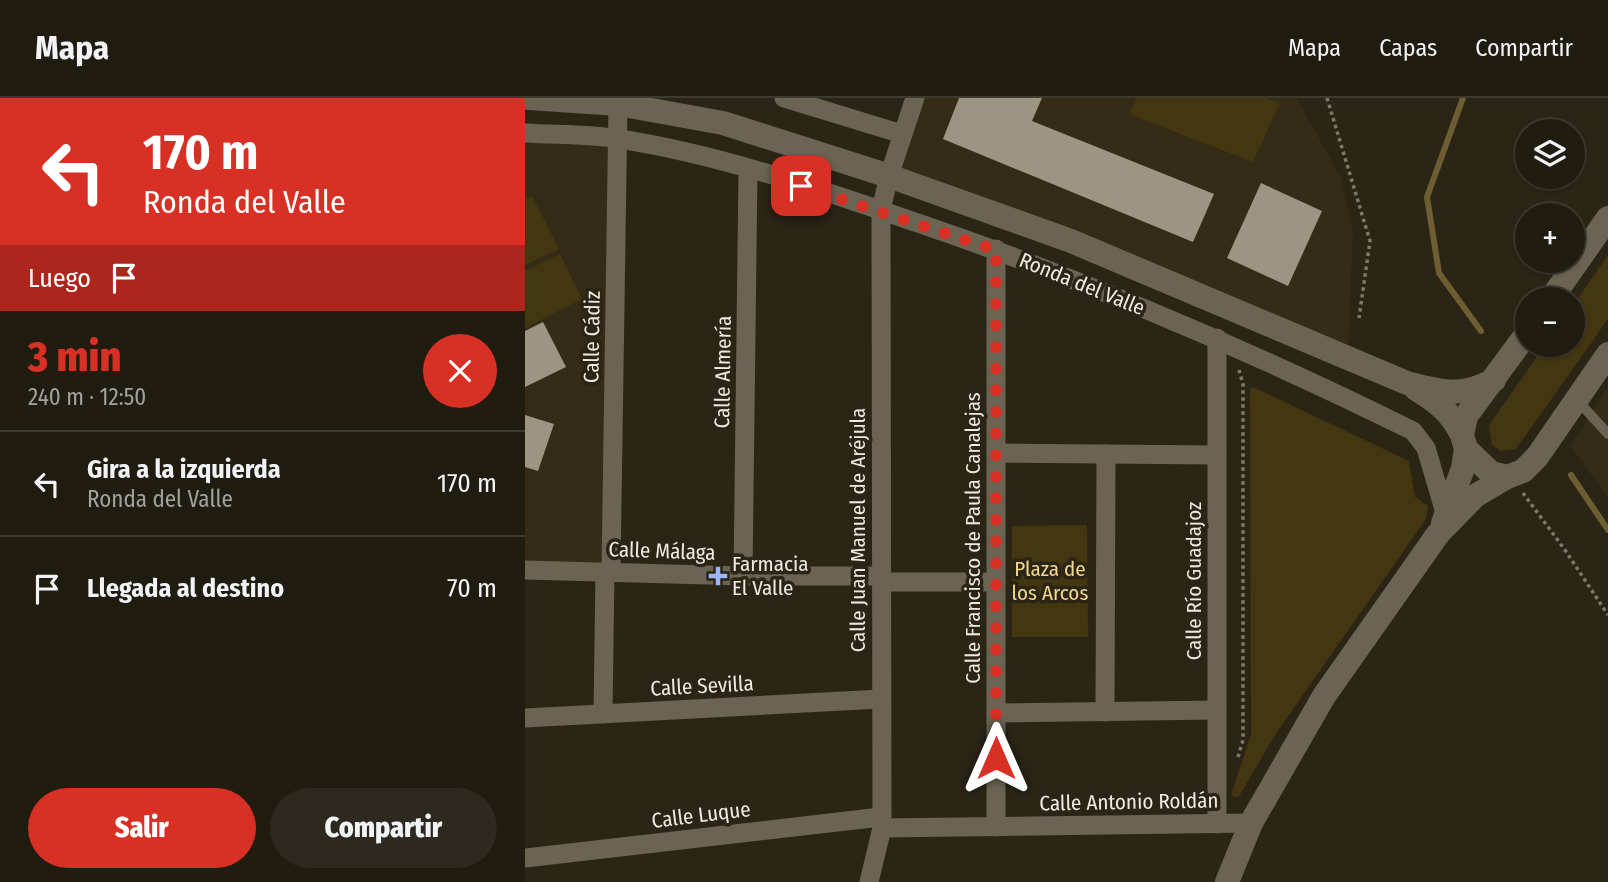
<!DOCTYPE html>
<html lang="es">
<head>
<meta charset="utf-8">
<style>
	body { margin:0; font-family:"Fira Sans Condensed",sans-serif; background:#2d291e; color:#f1f3f6; height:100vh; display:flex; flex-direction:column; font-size:26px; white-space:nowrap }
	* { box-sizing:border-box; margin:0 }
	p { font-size:23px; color:#a2a19f }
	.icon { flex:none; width:38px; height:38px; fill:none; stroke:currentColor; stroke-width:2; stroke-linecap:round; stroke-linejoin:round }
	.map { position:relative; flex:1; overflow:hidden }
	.details { display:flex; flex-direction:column; background:#201c10; width:525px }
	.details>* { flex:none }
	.top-card { background:#d93025; color:#fff; overflow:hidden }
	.tools { position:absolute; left:990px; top:21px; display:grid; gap:14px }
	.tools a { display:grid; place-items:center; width:70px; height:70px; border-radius:50%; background:#201c10; box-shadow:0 2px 5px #0004,0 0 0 2px #3d3a30; font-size:35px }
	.pin { position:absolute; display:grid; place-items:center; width:60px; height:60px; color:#fff; margin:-30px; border-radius:14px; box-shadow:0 4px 10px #0006 }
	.me { position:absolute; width:77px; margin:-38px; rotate:0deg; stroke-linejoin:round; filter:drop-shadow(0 0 5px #0008) }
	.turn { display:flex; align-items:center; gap:24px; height:147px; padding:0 28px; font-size:32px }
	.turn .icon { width:91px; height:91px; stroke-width:2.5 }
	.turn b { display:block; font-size:49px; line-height:60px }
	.then { display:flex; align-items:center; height:66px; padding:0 28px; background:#0003; gap:14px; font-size:26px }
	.round { display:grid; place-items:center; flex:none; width:74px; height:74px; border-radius:37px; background:#2d291e }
	.headline { display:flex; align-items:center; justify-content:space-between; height:119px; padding:0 28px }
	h1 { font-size:42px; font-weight:800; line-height:52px; color:#d93025 }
	.cta { display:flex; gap:14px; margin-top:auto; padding:14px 28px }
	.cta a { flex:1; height:80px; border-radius:42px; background:#d93025; color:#fff; font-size:28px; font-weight:800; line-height:80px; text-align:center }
	.cta a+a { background:#2d291e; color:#f1f3f6 }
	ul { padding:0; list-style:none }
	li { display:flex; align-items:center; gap:21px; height:105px; padding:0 28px; border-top:2px solid #3d3a30 }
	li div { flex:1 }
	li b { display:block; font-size:26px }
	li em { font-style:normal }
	header { display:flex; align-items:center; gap:42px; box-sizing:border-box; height:98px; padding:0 35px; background:#201c10; border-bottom:2px solid #3d3a30 }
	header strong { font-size:33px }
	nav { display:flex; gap:38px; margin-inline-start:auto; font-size:24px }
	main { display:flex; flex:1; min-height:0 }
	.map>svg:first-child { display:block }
	.built { fill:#342c16 }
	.green { fill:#443611 }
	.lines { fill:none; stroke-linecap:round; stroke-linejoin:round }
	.stream { stroke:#6e5d32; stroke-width:6 }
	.building { fill:#9c9583 }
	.path { stroke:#7d786b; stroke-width:3.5; stroke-dasharray:3.5 3.5; stroke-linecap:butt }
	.service { stroke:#6b6453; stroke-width:10 }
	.minor { stroke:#6b6453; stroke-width:19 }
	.tertiary { stroke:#6b6453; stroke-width:24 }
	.route { stroke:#d93025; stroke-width:12; stroke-dasharray:0 21.6 }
	.poi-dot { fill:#9bb5fd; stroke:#2b2516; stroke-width:2.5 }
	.labels { text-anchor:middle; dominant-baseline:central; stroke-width:7; stroke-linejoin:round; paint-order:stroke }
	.street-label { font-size:21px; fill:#edeae0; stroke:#2b2516 }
	.poi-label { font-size:21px; fill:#edeae0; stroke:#2b2516; text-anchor:start }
	.park-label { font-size:21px; fill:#f3d790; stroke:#2b2516 }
</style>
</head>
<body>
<header>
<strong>Mapa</strong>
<nav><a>Mapa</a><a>Capas</a><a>Compartir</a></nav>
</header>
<main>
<section class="details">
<div class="top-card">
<div class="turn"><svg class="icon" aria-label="left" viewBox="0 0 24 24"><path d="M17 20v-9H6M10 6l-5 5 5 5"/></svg><div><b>170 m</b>Ronda del Valle</div></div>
<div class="then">Luego<svg class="icon" aria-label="arrive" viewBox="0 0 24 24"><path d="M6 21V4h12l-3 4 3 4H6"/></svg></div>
</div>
<div class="headline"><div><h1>3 min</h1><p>240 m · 12:50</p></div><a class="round" style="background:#d93025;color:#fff"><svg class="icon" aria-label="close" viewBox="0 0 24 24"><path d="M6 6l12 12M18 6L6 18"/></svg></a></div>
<ul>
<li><svg class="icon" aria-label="left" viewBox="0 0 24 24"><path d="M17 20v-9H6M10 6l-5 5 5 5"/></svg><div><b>Gira a la izquierda</b><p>Ronda del Valle</p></div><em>170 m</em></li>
<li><svg class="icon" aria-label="arrive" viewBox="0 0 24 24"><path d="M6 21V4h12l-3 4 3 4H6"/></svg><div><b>Llegada al destino</b></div><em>70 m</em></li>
</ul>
<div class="cta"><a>Salir</a><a>Compartir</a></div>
</section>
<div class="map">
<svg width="1083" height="784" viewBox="0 0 1083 784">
	<rect width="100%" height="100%" fill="#2b2516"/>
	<!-- built -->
	<g class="built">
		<polygon points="390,0 772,0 816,80 828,133 823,261 364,78"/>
		<polygon points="0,35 93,41 86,473 0,472"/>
		<polygon points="1083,288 1083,400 1046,348"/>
	</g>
	<!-- green -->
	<g class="green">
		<polygon points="612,0 741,0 755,5 728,64 604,16"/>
		<polygon points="7,98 34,151 0,167 0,101"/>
		<polygon points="35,156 57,201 0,230 0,173"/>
		<polygon points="1083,157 1083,221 991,351 976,353 967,347 964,327 1020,247 1048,247 1048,207"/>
		<polygon points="728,289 884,363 890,399 903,408 901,421 750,637 713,700 706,697 726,636 725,291"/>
		<polygon points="562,427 563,539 487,539 487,428"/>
	</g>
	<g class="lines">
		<!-- stream -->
		<g class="stream">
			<polyline points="938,0 902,99 914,175 956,233"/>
			<polyline points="1046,377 1083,432"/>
		</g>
	</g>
	<!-- building -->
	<g class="building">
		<polygon points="434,0 517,0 507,23 689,96 668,144 418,41"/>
		<polygon points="736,85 797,113 763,188 702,160"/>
		<polygon points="18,224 41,269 0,289 0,233"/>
		<polygon points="0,317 29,326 13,373 0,369"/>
	</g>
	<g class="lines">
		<!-- path -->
		<g class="path">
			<polyline points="802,0 845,143 834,220"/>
			<polyline points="998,395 1040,452 1083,517"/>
			<polyline points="713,659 718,642 718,286 714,272"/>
		</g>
		<!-- service -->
		<polyline class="service" points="1052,302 1083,336"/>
		<!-- minor -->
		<g class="minor">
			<polyline points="259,0 377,36"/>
			<path d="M0,35C31,37 64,36 95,41C196,57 294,91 390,124C561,182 726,253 888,333L901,350L921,418"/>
			<polyline points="471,151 471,729"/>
			<polyline points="471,355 692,357"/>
			<polyline points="0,472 218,478 356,478"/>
			<polyline points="86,473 93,6"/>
			<polyline points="218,478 223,71"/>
			<polyline points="356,484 471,484"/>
			<polyline points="580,614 581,356"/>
			<polyline points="471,615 692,612"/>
			<polyline points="78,616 80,473"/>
			<polyline points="0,620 356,601"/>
			<polyline points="692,726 692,240"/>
			<polyline points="357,730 726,725"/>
			<polyline points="0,760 356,719"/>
			<polyline points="344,784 357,730 356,112 364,78 390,0"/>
		</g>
		<!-- tertiary -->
		<g class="tertiary">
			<path d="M4,0L93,6L198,25L364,78L546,143L882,285C917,294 936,300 969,282"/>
			<polyline points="1026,201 1083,120"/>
			<polyline points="1003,234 941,318 937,337 941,351 966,375 982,379 998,373 1012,359 1083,256"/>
			<path d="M891,291C913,305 925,313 937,337"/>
			<polyline points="918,425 938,370 941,351"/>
			<polyline points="702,784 726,725 799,598 913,436 950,398 982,379"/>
		</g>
	</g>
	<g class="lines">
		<!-- route -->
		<polyline class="route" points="276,88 471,152 471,660"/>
	</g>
	<!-- markers -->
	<path class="poi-dot" d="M189.5 467.5h7v7h7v7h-7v7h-7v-7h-7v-7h7z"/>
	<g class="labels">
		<!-- street labels -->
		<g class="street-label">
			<text transform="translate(557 186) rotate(22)">Ronda del Valle</text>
			<text transform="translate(67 239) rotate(-89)">Calle Cádiz</text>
			<text transform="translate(198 274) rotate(-89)">Calle Almería</text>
			<text transform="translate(333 432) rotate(-90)">Calle Juan Manuel de Aréjula</text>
			<text transform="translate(448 440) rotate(-90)">Calle Francisco de Paula Canalejas</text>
			<text transform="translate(137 453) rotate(2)">Calle Málaga</text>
			<text transform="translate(669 483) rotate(-90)">Calle Río Guadajoz</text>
			<text transform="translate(177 588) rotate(-3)">Calle Sevilla</text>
			<text transform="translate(604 704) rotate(-1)">Calle Antonio Roldán</text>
			<text transform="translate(176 717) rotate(-7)">Calle Luque</text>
		</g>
		<!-- poi labels -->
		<g class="poi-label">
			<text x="207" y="466">Farmacia<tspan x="207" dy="24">El Valle</tspan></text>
		</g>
		<!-- park labels -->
		<g class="park-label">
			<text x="525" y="471">Plaza de<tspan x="525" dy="24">los Arcos</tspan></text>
		</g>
	</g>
</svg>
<div class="tools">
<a><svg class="icon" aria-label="layers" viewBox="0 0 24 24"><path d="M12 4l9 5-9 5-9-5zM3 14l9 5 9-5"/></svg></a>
<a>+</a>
<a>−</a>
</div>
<div class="pin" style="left:276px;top:88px;background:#d93025"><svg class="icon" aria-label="arrive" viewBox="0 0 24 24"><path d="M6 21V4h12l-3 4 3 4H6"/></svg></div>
<svg class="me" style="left:471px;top:660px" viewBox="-20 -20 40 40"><path d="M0-17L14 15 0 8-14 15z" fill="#d93025" stroke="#fff" stroke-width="4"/></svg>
</div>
</main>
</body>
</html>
